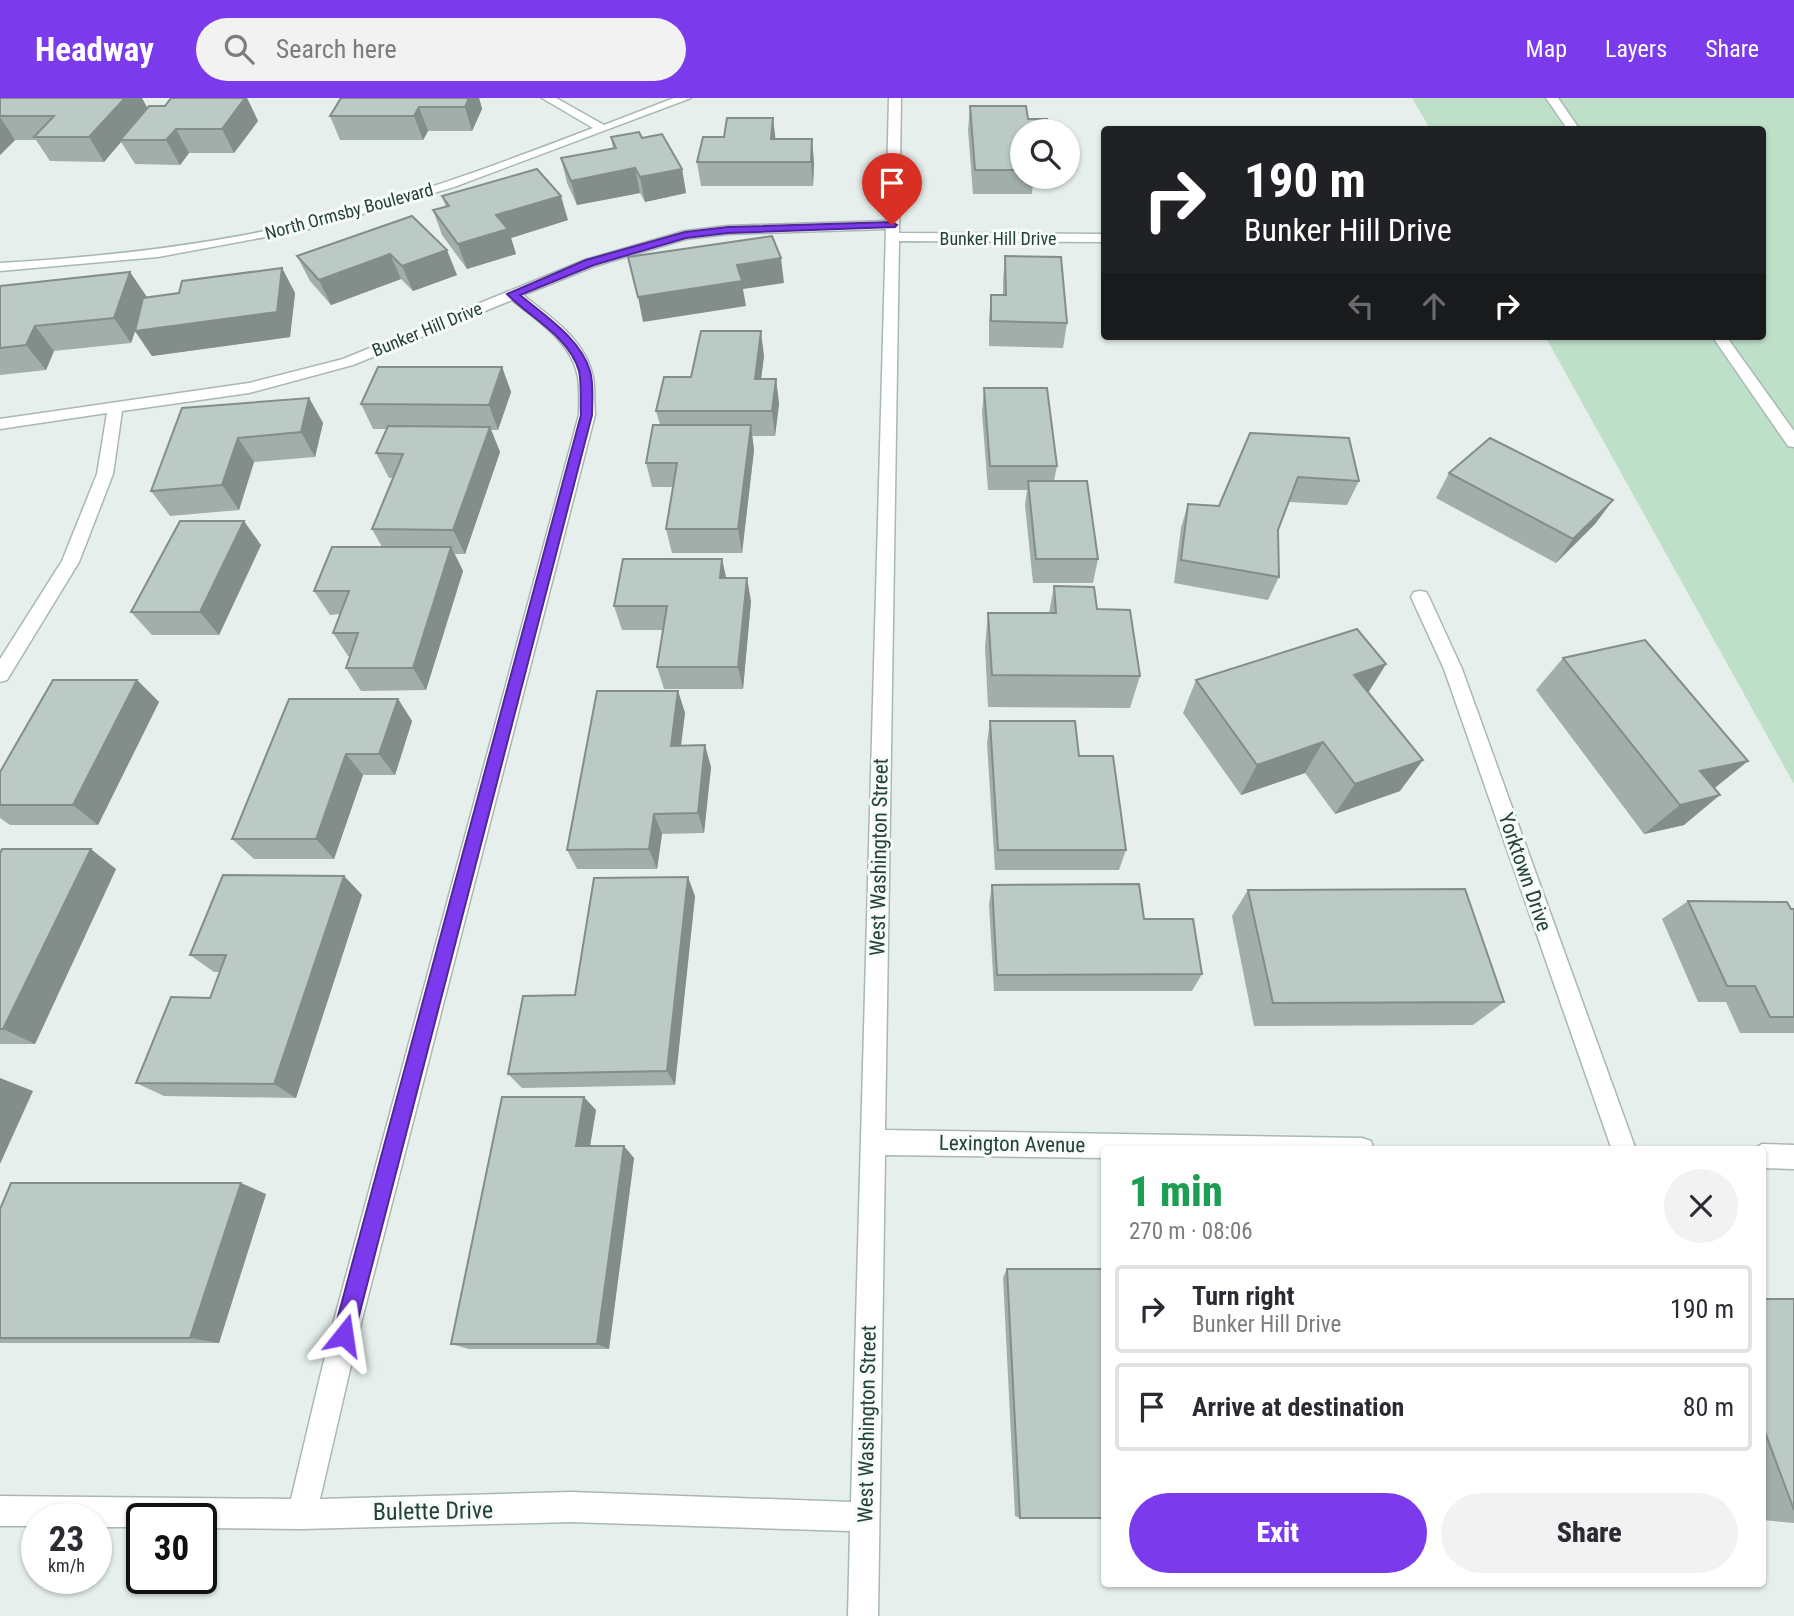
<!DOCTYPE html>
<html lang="en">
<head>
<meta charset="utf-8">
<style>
	body { margin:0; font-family:"Roboto Condensed",sans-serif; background:#f2f2f3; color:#2b2b33; height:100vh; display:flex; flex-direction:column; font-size:26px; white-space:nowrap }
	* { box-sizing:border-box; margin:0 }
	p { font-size:23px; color:#7c7c81 }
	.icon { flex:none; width:38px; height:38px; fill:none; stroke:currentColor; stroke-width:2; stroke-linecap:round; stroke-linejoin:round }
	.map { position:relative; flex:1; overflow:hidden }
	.panel { position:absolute; left:1101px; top:1048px; width:665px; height:441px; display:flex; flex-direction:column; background:#fff; border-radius:7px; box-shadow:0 2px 5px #0004 }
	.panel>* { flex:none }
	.top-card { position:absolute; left:1101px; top:28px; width:665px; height:214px; border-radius:7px; box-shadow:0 2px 5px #0004; background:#202124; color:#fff; overflow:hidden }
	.tools { position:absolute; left:1010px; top:21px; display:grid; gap:14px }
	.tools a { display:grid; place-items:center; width:70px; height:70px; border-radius:50%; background:#fff; box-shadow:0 2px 5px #0004; font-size:35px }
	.speed { position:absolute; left:21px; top:1405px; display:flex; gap:14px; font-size:35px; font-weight:700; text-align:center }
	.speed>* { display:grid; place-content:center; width:91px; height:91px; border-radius:50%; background:#fff; box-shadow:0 2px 5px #0004; line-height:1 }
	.speed small { font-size:18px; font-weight:400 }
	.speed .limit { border:4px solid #111; border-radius:10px; background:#fff; color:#111 }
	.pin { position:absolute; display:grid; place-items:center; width:60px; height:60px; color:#fff; margin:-72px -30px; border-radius:50% 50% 50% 0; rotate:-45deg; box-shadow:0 0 7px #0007 }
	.pin .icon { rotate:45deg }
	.me { position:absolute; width:77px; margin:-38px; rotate:15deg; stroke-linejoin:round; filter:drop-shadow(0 0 5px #0008) }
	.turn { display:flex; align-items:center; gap:24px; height:147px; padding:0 28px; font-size:32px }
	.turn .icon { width:91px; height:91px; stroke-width:2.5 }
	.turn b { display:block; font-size:49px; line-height:60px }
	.lanes { display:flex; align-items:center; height:66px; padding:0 28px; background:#0003; justify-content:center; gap:35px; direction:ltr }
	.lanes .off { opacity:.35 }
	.round { display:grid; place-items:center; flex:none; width:74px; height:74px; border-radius:37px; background:#f2f2f3 }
	.headline { display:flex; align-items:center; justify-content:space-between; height:119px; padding:0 28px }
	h1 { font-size:42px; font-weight:800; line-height:52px; color:#1e9e55 }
	.primary-button { display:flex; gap:14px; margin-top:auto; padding:14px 28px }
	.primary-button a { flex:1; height:80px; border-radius:42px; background:#7c3aed; color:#fff; font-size:28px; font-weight:800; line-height:80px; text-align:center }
	.primary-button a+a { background:#f2f2f3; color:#2b2b33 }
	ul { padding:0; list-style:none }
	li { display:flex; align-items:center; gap:21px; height:88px; margin:0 14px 10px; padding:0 14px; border:4px solid #e1e1e2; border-radius:7px }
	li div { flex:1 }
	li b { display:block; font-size:26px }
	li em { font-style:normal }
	header { display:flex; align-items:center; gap:42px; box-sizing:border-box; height:98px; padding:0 35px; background:#7c3aed; color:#fff }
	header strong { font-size:33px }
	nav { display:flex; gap:38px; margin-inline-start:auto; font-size:24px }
	.search { width:490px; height:63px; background:#f2f2f3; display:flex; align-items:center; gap:18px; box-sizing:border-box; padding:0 24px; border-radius:38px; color:#7c7c81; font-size:26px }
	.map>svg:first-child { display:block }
	.green { fill:#bfe0c8 }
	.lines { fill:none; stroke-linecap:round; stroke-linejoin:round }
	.minor-casing { stroke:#a8b8b2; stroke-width:3 }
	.minor { fill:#fff; fill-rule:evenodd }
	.wall { fill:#a1aea9 }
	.shaded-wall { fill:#838d89 }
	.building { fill:#bbcac4; stroke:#838d89; stroke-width:2 }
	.route { fill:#7c3aed; stroke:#51269a; stroke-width:2 }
	.labels { text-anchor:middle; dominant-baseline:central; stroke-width:6; stroke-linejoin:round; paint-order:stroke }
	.far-street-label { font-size:18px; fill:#24423a; stroke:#f7fbf9 }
	.street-label { font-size:21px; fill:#24423a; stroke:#f7fbf9 }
	.near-street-label { font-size:24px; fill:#24423a; stroke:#f7fbf9 }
</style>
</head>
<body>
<header>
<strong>Headway</strong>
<div class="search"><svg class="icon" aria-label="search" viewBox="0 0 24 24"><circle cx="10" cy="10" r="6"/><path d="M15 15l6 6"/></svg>Search here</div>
<nav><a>Map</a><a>Layers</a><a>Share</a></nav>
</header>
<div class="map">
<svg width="1794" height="1518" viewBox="0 0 1794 1518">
	<rect width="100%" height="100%" fill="#e6efeb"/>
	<!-- green -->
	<polygon class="green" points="1412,0 1794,0 1794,686 1545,238 1762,238 1762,32 1430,31"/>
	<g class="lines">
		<defs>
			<g id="minor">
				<path d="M542,0H556L604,27L674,0H691L454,89L319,129L158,159L0,173V165C122,158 244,143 362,110C441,88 517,59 593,30Z"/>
				<path d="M889,0H901L899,135L1104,136V144L899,143L885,1032L1362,1040L1371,1043L1374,1052H1104V1060L885,1057L878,1518H848L850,1433L571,1424L302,1431L201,1430V1421H142V1429H96V1421H37V1428H0V1398L291,1401L330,1237L579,317C579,304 580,291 578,279C572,244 537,222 512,202L353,267L249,295L122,313L113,376L79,464L7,582L0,584V561L62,463L97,376L107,315L0,331V321L249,285L343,261L585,162L685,133L728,128L886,123ZM886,131L851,1404L571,1394L320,1401L358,1237L595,317C594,304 595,291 593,279C586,242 550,219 523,197L595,168L686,141L728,136Z"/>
				<polygon points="1546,0 1558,0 1580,32 1568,32"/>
				<polygon points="1712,238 1726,238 1794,333 1794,349 1788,348"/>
				<polygon points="1420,493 1426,494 1429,499 1462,571 1636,1052 1612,1052 1444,571 1411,499 1414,494"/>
				<polygon points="1762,1046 1794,1047 1794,1071 1762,1070 1762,1052 1752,1052"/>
			</g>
		</defs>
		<!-- minor casing -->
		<use href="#minor" class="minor-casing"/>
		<!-- minor -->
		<use href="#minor" class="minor"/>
	</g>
	<!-- wall -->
	<g class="wall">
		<polygon points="0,0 142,0 147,10 165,8 171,0 247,0 258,23 234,55 189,55 180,67 135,66 121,44 104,64 50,63 36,42 15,42 0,57"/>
		<polygon points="341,0 479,0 482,11 472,33 428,33 423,42 340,42 330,18"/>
		<polygon points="970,8 1022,33 1022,79 1051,79 1050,85 1033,85 1032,96 973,96 968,32"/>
		<polygon points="773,20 775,41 812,41 814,66 813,88 701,88 697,64"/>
		<polygon points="611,39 642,40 682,71 686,95 645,104 640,95 577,107 567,85 561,60 613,51"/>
		<polygon points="442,98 568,122 511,140 516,156 467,171 442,137 433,112 446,109"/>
		<polygon points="412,118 457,177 413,193 401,181 331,207 310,183 297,158"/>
		<polygon points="1005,158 1067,225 1063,250 989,248 989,222 991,197 1003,197 1003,183"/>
		<polygon points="282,170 295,195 290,239 152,258 135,233 131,245 54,253 46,272 0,277 0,188 130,174 146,200 179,195"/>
		<polygon points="764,258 761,281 776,281 779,306 775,338 752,338 754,352 742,455 672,455 666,431 673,389 652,389 646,365 660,327 656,313 691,279"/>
		<polygon points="502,269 511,294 498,332 491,332 500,354 465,456 455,456 463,473 426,592 361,593 346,570 350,558 348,558 333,535 340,516 330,517 314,493 382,449 372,431 393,380 389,380 376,355 387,331 373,331 361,306"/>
		<polygon points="984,290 1057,368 1054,383 1098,461 1093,485 1033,485 1025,407 1027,392 988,392 982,315"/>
		<polygon points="309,300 323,325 315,359 254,364 239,412 170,418 151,393 182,310"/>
		<polygon points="1250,335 1359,383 1347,407 1289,404 1278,432 1279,479 1268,502 1174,485 1181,430 1188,406 1219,408"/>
		<polygon points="1449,375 1613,402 1595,426 1556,465 1436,400"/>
		<polygon points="261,447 219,537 152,537 131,514"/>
		<polygon points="722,461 726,480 751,503 743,591 664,591 657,569 664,532 622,532 614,508"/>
		<polygon points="1054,488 1097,511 1140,578 1130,610 988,609 985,549 988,515 1049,515"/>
		<polygon points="1563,560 1748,663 1714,690 1684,727 1644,736 1536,592"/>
		<polygon points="1386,566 1368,595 1400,693 1335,716 1305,675 1241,697 1183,615 1196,582"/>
		<polygon points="137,582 159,604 98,727 10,727 0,720 0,674"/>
		<polygon points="678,593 685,615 681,648 711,669 704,735 662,736 657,771 577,771 567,752"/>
		<polygon points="398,601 412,623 395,677 363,677 334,761 254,761 232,741"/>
		<polygon points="990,623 1079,658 1126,752 1119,772 995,772 987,645"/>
		<polygon points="0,755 116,771 35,946 0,946"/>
		<polygon points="344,778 362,797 296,1000 164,998 136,985 210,900 220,874 214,874 190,857"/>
		<polygon points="992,787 1144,821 1202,876 1192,893 994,893 989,806"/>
		<polygon points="1248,792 1504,904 1473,927 1254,928 1232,818"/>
		<polygon points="695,798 675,987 522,990 508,976 575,897"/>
		<polygon points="1688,803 1794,811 1794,935 1740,935 1726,904 1698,904 1662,821"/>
		<polygon points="596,1012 590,1048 634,1060 609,1251 469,1251 451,1246"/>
		<polygon points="266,1096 219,1245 0,1245 0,1111"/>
		<polygon points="1007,1171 1020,1420 1015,1418 1003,1179"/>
		<polygon points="1762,1201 1794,1201 1794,1425 1762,1422"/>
	</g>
	<!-- shaded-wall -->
	<g class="shaded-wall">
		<polygon points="125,0 142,0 149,13 120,42 121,44 104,64 89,39"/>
		<polygon points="245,0 247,0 258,23 234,55 222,31"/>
		<polygon points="469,0 479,0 482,11 472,33 465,9"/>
		<polygon points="419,9 428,33 423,42 414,18"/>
		<polygon points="0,19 15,42 0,57"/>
		<polygon points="773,20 776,45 773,66 771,41"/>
		<polygon points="176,31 189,55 180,67 166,42"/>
		<polygon points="812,41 814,66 813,88 811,64"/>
		<polygon points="635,70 640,95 577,107 571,83"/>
		<polygon points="682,71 686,95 645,104 640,79"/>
		<polygon points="561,98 568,122 511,140 516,156 467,171 458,146 496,117"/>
		<polygon points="447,152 457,177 413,193 402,168"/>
		<polygon points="390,156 401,181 331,207 319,182"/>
		<polygon points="781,160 784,185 743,191 746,208 643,224 638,199 737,167"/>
		<polygon points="282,170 295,195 290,239 152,258 135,233"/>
		<polygon points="130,174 147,199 131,245 114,220"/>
		<polygon points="35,228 54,253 46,272 26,247"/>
		<polygon points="761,233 764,258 758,306 755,281"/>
		<polygon points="502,269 511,294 498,332 489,307"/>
		<polygon points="776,281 779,306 775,338 772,313"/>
		<polygon points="309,300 323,325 315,359 301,334"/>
		<polygon points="751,327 754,352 742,455 738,431"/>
		<polygon points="490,329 500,354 465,456 453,432"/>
		<polygon points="238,340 254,364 239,412 222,387"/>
		<polygon points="1613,402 1595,426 1556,465 1573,441"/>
		<polygon points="244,423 261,447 219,537 200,514"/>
		<polygon points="451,449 463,473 426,592 413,570"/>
		<polygon points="722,461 727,484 720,480"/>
		<polygon points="747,480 751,503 743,591 738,569"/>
		<polygon points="1386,566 1366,598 1354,577"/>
		<polygon points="137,582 159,604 98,727 73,707"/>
		<polygon points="678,593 685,615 678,669 671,648"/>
		<polygon points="398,601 412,623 395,677 379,656"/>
		<polygon points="1323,644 1305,675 1241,697 1257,667"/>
		<polygon points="705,647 711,669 704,735 698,715"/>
		<polygon points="346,656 363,677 334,761 316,741"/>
		<polygon points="1423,662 1400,693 1335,716 1355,686"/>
		<polygon points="1748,663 1711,693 1700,673"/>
		<polygon points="1720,697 1684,727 1644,736 1680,707"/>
		<polygon points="654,716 662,736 657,771 649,751"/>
		<polygon points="91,751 116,771 35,946 3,931"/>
		<polygon points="344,778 362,797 296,1000 274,986"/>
		<polygon points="688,779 695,798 675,987 667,973"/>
		<polygon points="0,980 33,993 0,1066"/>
		<polygon points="584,999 596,1012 588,1060 576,1048"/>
		<polygon points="624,1048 634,1060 609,1251 597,1246"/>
		<polygon points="241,1085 266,1096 219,1245 190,1240"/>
	</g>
	<!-- building -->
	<g class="building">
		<polygon points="0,0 125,0 89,39 34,39 54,18 0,18"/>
		<polygon points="171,0 245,0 222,31 176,31 166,42 120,42 149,8 165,8"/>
		<polygon points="341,0 469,0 465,9 419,9 414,18 330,18"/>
		<polygon points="970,8 1026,8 1028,21 1047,21 1049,33 1022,33 1022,72 975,72"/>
		<polygon points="727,20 773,20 771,41 812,41 811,64 697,64 703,39 724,39"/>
		<polygon points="639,34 642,40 662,36 682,71 640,79 635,70 571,83 561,60 616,50 611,39"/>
		<polygon points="537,71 561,98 496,117 508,131 458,146 433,112 449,108 442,98"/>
		<polygon points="412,118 447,152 402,168 390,156 319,182 297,158"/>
		<polygon points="772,138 781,160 737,167 742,183 638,199 628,159"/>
		<polygon points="1005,158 1061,159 1067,225 991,223 991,197 1006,197"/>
		<polygon points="282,170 277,214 135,233 143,200 179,195 182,183"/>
		<polygon points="130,174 114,220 35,228 26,247 0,250 0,188"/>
		<polygon points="701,233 761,233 755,281 776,281 772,313 656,313 664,279 691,279"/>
		<polygon points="378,269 502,269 489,307 361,306"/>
		<polygon points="984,290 1047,290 1057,368 990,368"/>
		<polygon points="309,300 301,334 238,340 222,387 151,393 182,310"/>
		<polygon points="653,327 751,327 738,431 666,431 677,365 646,365"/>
		<polygon points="388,328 490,329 453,432 372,431 403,356 376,355"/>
		<polygon points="1250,335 1349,340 1359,383 1298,379 1278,432 1279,479 1181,462 1188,406 1219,408"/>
		<polygon points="1490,340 1613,402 1573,441 1449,375"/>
		<polygon points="1028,383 1087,383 1098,461 1036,461"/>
		<polygon points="180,423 244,423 200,514 131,514"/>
		<polygon points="332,449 451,449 413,570 346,570 358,535 333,535 349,493 314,493"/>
		<polygon points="623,461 722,461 720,480 747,480 738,569 657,569 667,508 614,508"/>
		<polygon points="1054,488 1094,489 1097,511 1130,512 1140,578 992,577 988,515 1056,515"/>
		<polygon points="1357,531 1386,566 1354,577 1423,662 1355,686 1323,644 1257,667 1196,582"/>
		<polygon points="1645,542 1748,663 1700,673 1720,697 1680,707 1563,560"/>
		<polygon points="53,582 137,582 73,707 0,707 0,674"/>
		<polygon points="597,593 678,593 671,648 705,647 698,715 654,716 649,751 567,752"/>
		<polygon points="289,601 398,601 379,656 346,656 316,741 232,741"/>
		<polygon points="990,623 1075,623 1079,658 1113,658 1126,752 998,752"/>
		<polygon points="2,751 91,751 3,931 0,931 0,755"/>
		<polygon points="223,777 344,778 274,986 136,985 171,899 210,900 226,857 190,857"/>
		<polygon points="688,779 667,973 508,976 523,898 575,897 594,780"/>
		<polygon points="1139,786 1144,821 1193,821 1202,876 997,877 992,787"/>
		<polygon points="1465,791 1504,904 1273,905 1248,792"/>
		<polygon points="1688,803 1787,804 1791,811 1794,811 1794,919 1770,919 1755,888 1727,888"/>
		<polygon points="502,999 584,999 576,1048 624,1048 597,1246 451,1246"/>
		<polygon points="11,1085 241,1085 190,1240 0,1240 0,1111"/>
		<polygon points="1007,1171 1104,1171 1104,1420 1020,1420"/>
		<polygon points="1762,1201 1794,1201 1794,1412 1762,1326"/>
	</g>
	<!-- route -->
	<path class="route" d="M892,124L897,127L895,129L728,135L686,140L594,167L520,197C544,217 581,241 590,273C594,286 592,304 592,317L354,1237L351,1245L344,1248L336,1245L333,1237L581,317C580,304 582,286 579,273C569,238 530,220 507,196L586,162L685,134L728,129Z"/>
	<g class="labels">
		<!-- far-street labels -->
		<g class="far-street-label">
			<text transform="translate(349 113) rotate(-15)">North Ormsby Boulevard</text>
			<text x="998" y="140">Bunker Hill Drive</text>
			<text transform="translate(427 231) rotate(-22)">Bunker Hill Drive</text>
		</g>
		<!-- street labels -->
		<g class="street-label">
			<text transform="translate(879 759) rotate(-89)">West Washington Street</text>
			<text transform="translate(1525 774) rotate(71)">Yorktown Drive</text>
			<text transform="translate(1012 1046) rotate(1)">Lexington Avenue</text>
			<text transform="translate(867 1326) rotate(-89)">West Washington Street</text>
		</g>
		<!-- near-street labels -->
		<g class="near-street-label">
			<text transform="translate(433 1413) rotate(-1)">Bulette Drive</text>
		</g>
	</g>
</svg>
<div class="tools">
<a><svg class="icon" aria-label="search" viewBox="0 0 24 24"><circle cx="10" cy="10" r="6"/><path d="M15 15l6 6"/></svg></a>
</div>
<div class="speed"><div>23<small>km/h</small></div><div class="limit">30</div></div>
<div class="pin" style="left:892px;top:127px;background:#d93025"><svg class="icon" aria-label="arrive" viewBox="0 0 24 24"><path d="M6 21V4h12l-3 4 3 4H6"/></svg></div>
<svg class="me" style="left:344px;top:1237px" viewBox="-20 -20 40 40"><path d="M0-17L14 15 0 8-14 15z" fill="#7c3aed" stroke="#fff" stroke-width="4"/></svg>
<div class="top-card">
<div class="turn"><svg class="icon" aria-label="right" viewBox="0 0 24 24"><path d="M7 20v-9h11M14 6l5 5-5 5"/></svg><div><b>190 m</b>Bunker Hill Drive</div></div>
<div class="lanes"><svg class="icon off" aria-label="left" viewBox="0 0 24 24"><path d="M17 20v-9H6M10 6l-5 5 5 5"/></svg><svg class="icon off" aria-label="ahead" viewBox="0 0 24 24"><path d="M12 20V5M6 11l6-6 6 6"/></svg><svg class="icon" aria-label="right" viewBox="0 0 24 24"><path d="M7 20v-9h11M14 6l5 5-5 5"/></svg></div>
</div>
<section class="panel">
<div class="headline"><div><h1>1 min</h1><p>270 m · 08:06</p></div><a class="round"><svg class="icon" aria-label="close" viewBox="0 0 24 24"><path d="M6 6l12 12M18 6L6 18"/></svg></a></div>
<ul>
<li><svg class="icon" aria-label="right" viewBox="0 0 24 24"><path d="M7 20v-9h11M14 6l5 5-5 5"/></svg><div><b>Turn right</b><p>Bunker Hill Drive</p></div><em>190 m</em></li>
<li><svg class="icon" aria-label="arrive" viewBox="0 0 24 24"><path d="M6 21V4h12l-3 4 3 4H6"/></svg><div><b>Arrive at destination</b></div><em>80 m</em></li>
</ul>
<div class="primary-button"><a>Exit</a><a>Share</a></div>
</section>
</div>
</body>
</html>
